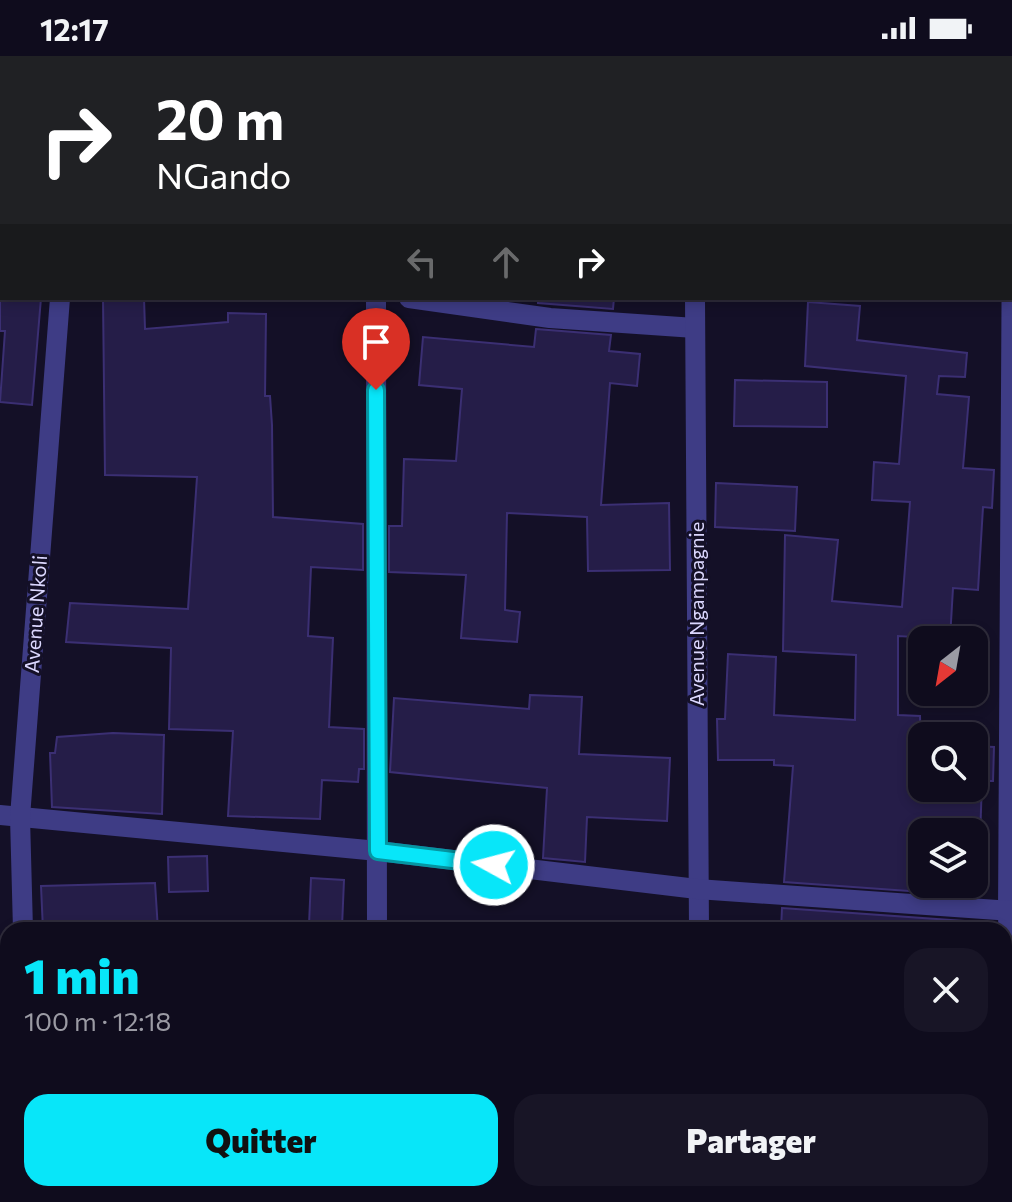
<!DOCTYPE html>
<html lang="fr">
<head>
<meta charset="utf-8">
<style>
	body { margin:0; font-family:Commissioner,sans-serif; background:#181526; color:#f1f3f6; height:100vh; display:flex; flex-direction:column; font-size:30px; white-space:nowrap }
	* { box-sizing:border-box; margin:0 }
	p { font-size:26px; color:#9b9ba4 }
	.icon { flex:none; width:44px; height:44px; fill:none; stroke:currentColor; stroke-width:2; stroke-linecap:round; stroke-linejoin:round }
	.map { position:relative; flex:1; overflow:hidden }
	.details { position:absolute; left:0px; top:866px; width:1012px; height:280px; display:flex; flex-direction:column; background:#0f0c1d; border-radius:24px 24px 0 0; box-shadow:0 4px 12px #0003,0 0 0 2px #2f2c3b }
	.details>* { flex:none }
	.hud { position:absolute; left:0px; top:0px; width:1012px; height:244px; box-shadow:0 4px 12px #0003,0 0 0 2px #2f2c3b; background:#202124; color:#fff; overflow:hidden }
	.needle { width:52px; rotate:211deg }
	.buttons { position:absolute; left:908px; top:570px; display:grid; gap:16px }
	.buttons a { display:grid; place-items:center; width:80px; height:80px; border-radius:16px; background:#0f0c1d; box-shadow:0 4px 12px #0003,0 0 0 2px #2f2c3b; font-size:40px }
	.pin { position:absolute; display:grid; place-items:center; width:68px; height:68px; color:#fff; margin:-82px -34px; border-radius:50% 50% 50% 0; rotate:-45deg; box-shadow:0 0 8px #0007 }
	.pin .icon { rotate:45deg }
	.me { position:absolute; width:88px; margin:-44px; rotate:277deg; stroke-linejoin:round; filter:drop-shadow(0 0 6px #0008) }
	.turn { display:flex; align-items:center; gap:28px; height:168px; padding:0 24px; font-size:36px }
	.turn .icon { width:104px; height:104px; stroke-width:2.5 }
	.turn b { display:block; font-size:56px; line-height:68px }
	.lanes { display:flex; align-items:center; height:76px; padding:0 24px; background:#0003; justify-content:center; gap:40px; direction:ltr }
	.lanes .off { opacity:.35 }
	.round { display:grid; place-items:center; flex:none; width:84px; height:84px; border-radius:24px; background:#181526 }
	.headline { display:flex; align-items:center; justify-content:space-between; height:136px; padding:0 24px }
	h1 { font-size:48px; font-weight:800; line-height:60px; color:#08e6f9 }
	.cta { display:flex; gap:16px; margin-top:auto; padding:16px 24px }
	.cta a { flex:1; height:92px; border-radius:24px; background:#08e6f9; color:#111; font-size:32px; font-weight:800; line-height:92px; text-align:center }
	.cta a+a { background:#181526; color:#f1f3f6 }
	.status { display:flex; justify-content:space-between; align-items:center; height:56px; padding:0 40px; background:#0f0c1d; direction:ltr }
	.status svg { height:22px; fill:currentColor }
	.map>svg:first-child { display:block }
	.building { fill:#251d48; stroke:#3b2f73; stroke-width:2; fill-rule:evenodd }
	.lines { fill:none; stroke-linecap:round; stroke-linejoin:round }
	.street { stroke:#3e3c85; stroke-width:20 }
	.route-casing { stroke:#0596a2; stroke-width:20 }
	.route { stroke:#08e6f9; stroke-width:14 }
	.labels { text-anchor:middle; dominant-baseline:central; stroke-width:6; stroke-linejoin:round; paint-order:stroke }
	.street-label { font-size:20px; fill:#dbd7fe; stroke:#141027 }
</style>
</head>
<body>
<div class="status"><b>12:17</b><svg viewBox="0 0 49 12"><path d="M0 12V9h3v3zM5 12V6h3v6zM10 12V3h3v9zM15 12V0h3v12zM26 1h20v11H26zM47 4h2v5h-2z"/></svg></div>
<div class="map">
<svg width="1012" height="1146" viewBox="0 0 1012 1146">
	<rect width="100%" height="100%" fill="#141027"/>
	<!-- building -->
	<g class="building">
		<polygon points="0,242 41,242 32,349 0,346 5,275 0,275"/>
		<polygon points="103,242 144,242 145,273 228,266 228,257 266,258 265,340 270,340 272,369 273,461 363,468 363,514 311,511 308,580 333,582 329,671 364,673 364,713 359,713 358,726 322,724 320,763 228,760 233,675 169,673 171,592 66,586 70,547 188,553 197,421 105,419"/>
		<polygon points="538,242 614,242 613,253 538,247"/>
		<path d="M808,246L860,250L857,284L967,297L965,321L939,320L937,338L969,341L963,412L994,414L992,452L983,451L978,534L953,532L950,583L898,580V659L920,660L922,732H974V690L994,691L993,725H982L978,840L784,826L793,710L774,709V704H718L717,663H725L728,598L776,601L774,659L855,664L856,599L783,595L785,479L838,484L832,545L902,551L910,446L872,444L874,406L899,408L906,320L805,310ZM922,776H974V828H922Z"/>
		<polygon points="536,273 611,279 609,295 640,298 637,330 610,327 601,449 669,447 670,514 588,515 587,461 507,457 505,554 520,556 517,586 461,582 466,519 389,516 389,470 402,470 404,403 456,405 462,333 419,329 423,281 534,291"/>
		<polygon points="735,324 827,326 827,371 734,370"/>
		<polygon points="716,427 797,431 795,475 715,471"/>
		<polygon points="530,639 582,641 579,698 670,702 667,765 587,761 585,806 543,802 547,732 390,716 394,642 529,653"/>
		<polygon points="113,677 164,679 162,758 52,751 50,697 55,697 57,681"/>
		<polygon points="207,800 208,835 169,836 168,801"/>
		<polygon points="311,822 344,824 342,871 309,869"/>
		<polygon points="155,827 158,874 43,874 41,830"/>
		<polygon points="782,852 978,866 977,874 781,874"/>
	</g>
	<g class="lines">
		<!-- street -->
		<g class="street">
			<polyline points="374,0 374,2"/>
			<polyline points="693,0 693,2"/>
			<polyline points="75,2 75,0"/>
			<polyline points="1012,161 1008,855 1012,1120"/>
			<polyline points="0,200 2,200"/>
			<polyline points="376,242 377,874"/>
			<polyline points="409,242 550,262 695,272"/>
			<polyline points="695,242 699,874"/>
			<polyline points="0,759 378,795 697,833 1012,855"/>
			<polyline points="23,874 20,761 60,242"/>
			<polyline points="1004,1134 1012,1133"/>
			<polyline points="48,1138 49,1146"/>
			<polyline points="384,1138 385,1146"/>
			<polyline points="710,1138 710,1146"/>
			<polyline points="892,1146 960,1138"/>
		</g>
	</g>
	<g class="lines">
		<defs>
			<polyline id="route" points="376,334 378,795 494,809"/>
		</defs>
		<!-- route casing -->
		<use href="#route" class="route-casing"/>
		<!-- route -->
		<use href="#route" class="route"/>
	</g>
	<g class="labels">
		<!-- street labels -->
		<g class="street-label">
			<text transform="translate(35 558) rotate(-86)">Avenue Nkoli</text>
			<text transform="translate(696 558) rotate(-90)">Avenue Ngampagnie</text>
		</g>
	</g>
</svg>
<div class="buttons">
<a><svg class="needle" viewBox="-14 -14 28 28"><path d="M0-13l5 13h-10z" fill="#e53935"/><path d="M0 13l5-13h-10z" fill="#9b9ba4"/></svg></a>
<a><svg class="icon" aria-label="search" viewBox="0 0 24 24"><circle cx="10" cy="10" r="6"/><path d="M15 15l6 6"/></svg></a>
<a><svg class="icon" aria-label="layers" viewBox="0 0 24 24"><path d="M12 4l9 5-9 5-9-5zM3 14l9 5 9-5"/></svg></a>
</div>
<div class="pin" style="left:376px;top:334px;background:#d93025"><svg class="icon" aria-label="arrive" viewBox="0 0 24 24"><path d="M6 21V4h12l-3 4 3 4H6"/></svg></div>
<svg class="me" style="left:494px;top:809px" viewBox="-20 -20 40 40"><circle r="17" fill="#08e6f9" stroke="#fff" stroke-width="3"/><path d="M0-11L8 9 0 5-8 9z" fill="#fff"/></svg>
<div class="hud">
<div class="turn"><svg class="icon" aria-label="right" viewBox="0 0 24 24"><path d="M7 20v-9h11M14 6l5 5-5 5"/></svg><div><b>20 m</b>NGando</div></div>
<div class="lanes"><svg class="icon off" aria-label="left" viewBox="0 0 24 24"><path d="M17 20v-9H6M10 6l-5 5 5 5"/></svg><svg class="icon off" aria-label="ahead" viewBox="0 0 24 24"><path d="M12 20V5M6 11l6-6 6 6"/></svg><svg class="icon" aria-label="right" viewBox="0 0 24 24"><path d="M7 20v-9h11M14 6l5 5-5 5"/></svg></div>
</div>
<section class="details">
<div class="headline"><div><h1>1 min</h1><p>100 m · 12:18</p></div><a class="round"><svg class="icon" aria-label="close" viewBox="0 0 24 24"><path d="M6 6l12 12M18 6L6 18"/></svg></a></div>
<div class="cta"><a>Quitter</a><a>Partager</a></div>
</section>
</div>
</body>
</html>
